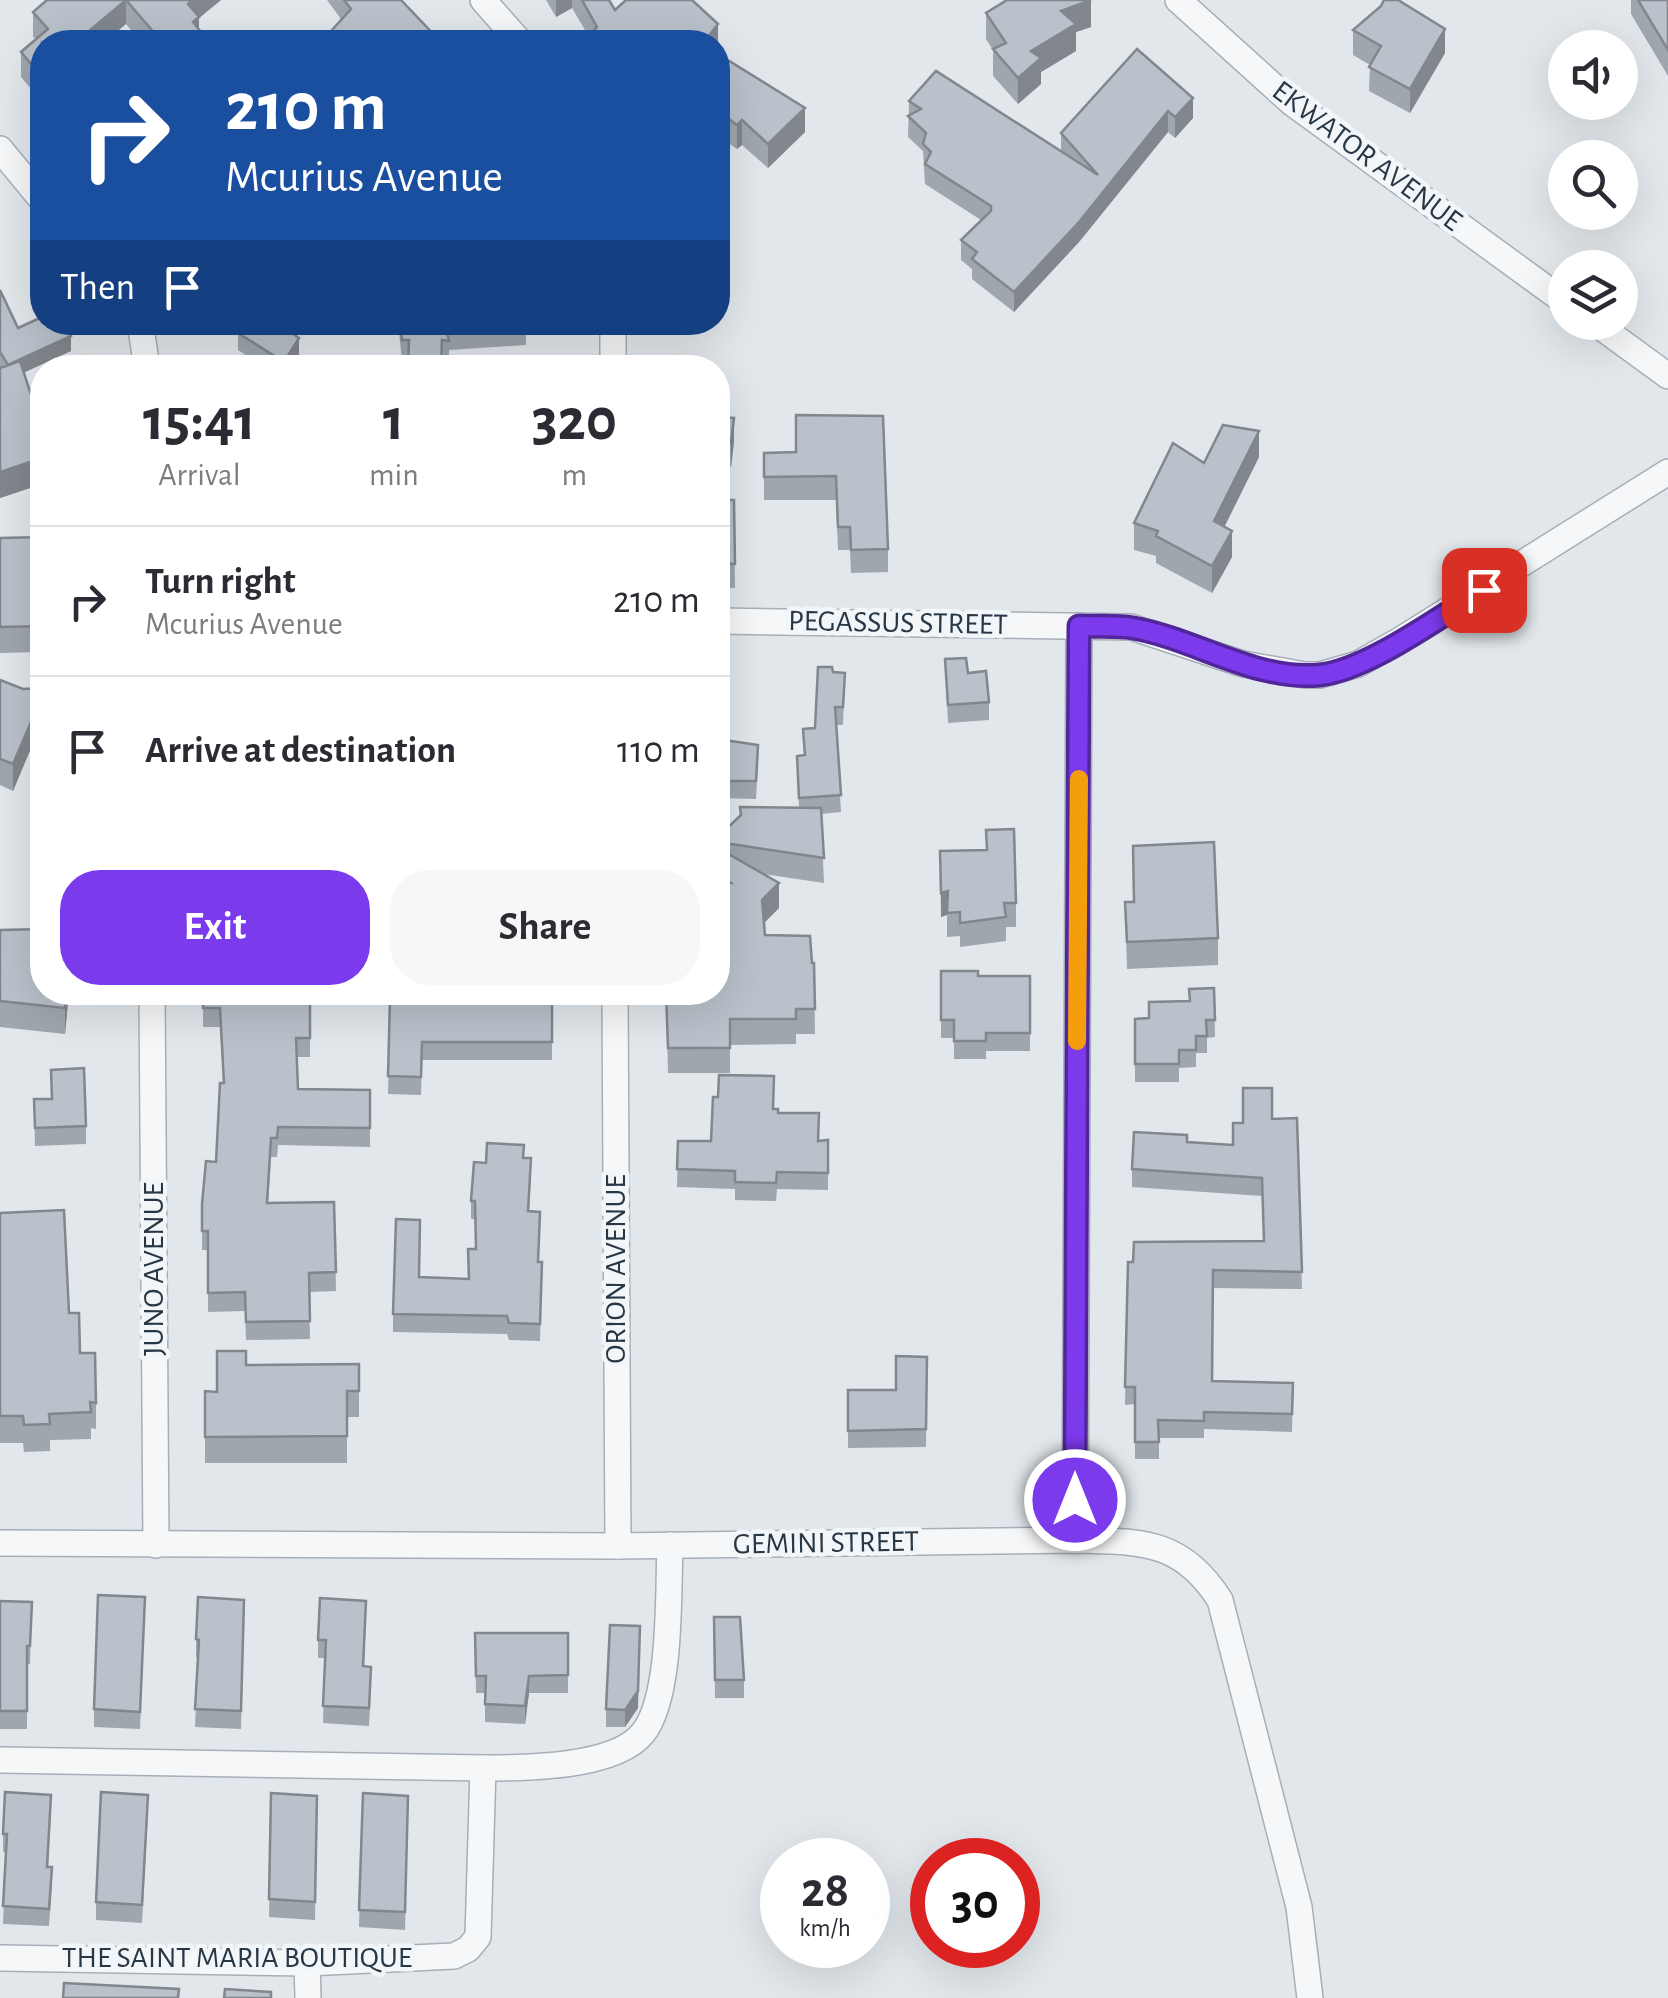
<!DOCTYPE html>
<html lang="en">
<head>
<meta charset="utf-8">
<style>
	body { margin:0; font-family:"Alegreya Sans",sans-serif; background:#f7f7f7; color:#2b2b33; height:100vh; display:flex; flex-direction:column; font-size:38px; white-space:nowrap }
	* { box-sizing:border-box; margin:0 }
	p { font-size:32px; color:#7c7c81 }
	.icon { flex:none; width:55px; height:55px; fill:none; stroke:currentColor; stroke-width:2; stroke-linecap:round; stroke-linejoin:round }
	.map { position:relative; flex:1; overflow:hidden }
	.details { position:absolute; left:30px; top:355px; width:700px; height:650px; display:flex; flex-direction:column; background:#fff; border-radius:40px; box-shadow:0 10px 40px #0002 }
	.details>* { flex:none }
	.top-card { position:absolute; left:30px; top:30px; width:700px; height:305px; border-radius:40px; box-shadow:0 10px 40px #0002; background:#1a4fa0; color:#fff; overflow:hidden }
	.controls { position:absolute; left:1548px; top:30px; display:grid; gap:20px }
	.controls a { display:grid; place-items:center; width:90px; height:90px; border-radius:50%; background:#fff; box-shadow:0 10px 40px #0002; font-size:50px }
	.speed { position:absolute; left:760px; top:1838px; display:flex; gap:20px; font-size:50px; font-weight:700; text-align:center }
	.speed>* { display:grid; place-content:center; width:130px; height:130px; border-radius:50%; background:#fff; box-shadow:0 10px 40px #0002; line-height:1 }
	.speed small { font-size:25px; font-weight:400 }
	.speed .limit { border:15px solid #d22; background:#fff; color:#111 }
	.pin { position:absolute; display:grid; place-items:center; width:85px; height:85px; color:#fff; margin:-42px; border-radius:20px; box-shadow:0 5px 15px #0006 }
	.me { position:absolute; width:110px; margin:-55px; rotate:0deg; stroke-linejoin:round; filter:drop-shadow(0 0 8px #0008) }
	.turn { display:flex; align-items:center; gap:35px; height:210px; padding:0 30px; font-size:45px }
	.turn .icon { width:130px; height:130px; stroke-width:2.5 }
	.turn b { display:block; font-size:70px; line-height:85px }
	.then { display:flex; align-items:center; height:95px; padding:0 30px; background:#0003; gap:20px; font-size:38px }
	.eta { display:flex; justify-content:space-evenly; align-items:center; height:170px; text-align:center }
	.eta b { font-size:60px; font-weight:700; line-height:70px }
	.cta { display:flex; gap:20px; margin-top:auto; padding:20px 30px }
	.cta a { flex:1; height:115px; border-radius:40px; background:#7c3aed; color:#fff; font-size:40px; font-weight:700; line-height:115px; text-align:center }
	.cta a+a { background:#f7f7f7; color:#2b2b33 }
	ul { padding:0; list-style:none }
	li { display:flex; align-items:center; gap:30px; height:150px; padding:0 30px; border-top:2px solid #e1e1e2 }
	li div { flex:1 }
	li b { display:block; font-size:38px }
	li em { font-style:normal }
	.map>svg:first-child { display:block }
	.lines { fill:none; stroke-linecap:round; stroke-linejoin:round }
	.street-casing { stroke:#a6afb7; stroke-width:28 }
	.street { stroke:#f5f7f9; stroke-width:25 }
	.wall { fill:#9fa6ae }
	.shaded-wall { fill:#82878d }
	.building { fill:#b9c1ca; stroke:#82878d; stroke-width:2.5 }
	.route-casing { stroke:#51269a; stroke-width:25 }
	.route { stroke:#7c3aed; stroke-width:18 }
	.slow { stroke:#f59e0b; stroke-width:18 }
	.labels { text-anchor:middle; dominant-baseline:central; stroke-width:9; stroke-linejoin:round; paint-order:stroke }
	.street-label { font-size:30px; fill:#283745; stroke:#f2f6f8 }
</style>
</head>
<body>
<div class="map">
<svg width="1668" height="1998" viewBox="0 0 1668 1998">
	<rect width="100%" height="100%" fill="#e2e7ec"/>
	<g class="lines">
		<defs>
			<g id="street">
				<polyline points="483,0 520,42"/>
				<polyline points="1178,0 1292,103 1565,302"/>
				<polyline points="0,149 42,200"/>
				<polyline points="140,322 147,368"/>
				<polyline points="613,322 613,368"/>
				<polyline points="1594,322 1668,376"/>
				<polyline points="718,621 1131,627 1243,664 1305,675 1320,675 1358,664 1397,642 1668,472"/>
				<polyline points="152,992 156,1545"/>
				<polyline points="615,992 618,1546"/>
				<polyline points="1075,1540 1079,626"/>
				<path d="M0,1543L618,1546L1075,1540C1141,1542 1181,1539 1220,1600L1299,1907L1310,1998"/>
				<path d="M0,1760L483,1768C525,1768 615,1768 643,1733C672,1697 668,1592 670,1545"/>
				<polyline points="0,1958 307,1963 454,1956 468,1949 478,1937 483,1768"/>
				<polyline points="307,1963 308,1998"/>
			</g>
		</defs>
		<!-- street casing -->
		<use href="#street" class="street-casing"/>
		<!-- street -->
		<use href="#street" class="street"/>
	</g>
	<!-- wall -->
	<g class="wall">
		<polygon points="47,0 221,0 199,18 199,30 209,42 141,42 126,24 42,42 42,102 21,77 21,52 36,39 33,37 33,12"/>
		<polygon points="327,0 401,0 440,41 451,42 332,42 332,30 341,19"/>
		<polygon points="546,0 609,0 615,10 718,42 592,42 572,8 556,17"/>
		<polygon points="1631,0 1668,0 1668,76 1631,14"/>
		<polygon points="986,13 1091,27 1076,32 1076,51 1041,72 1041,84 1018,104 993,76 993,50 986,39"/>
		<polygon points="1353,30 1445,53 1410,113 1369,91 1370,65 1353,55"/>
		<polygon points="1137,49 1193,118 1175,138 1168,132 1079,242 1014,312 972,279 972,269 961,260 961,240 981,220 925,184 923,151 908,137 909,101 1061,151 1061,133"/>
		<polygon points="718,54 805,132 768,168 742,145 737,149 721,138 718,142"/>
		<polygon points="0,290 18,328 71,351 24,372 42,484 0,498"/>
		<polygon points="398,322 526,322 526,345 449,350 449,362 402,361"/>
		<polygon points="238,333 299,355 292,368 265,368 238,350"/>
		<polygon points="796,415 888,549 888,572 851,573 850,550 838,550 836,500 764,500 764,453 796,452"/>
		<polygon points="718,417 734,441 731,467 722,466 723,500 734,500 735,588 718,587"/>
		<polygon points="1259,457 1225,526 1232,557 1212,593 1156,563 1156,556 1134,550 1134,523 1204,463"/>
		<polygon points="42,537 42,652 0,653 0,538"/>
		<polygon points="945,659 968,673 989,702 989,720 948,723"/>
		<polygon points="833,672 845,673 843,725 836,725 841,812 821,814 824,883 763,874 779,908 764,923 765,935 812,963 814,963 815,1034 796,1034 796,1044 730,1045 730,1073 668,1073 666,992 718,992 718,837 740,816 740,807 799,808 797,756 804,756 803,729 815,728"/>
		<polygon points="0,680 23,689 42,688 42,745 31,748 13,791 0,785"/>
		<polygon points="718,739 758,763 756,799 718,798"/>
		<polygon points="986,830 1016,903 1016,927 1006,927 1006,941 960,947 960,936 947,937 947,915 941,917 940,851 986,850"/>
		<polygon points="1133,846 1218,938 1218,965 1127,969 1125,902 1134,902"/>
		<polygon points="0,930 42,992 69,992 65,1034 0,1027"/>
		<polygon points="941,971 978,976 1030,976 1030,1051 986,1051 986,1059 954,1059 954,1038 941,1038"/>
		<polygon points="1214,988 1215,1037 1207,1038 1207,1053 1196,1053 1196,1067 1179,1068 1179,1082 1135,1082 1135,1019 1149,1018 1190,1001"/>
		<polygon points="203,992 310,992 310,1057 297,1057 298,1089 370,1090 370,1147 278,1145 277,1157 271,1157 268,1203 334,1202 336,1291 309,1292 310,1339 246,1340 245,1311 208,1312 208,1250 202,1250 202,1204 216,1162 223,1083 220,1027 203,1027"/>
		<polygon points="552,992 552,1060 422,1060 421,1095 388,1094 390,999 431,1000 458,996"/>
		<polygon points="34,1099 51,1099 86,1126 86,1144 35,1146"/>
		<polygon points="774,1109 819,1141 828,1140 828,1190 777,1189 776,1201 735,1200 735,1189 677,1187 678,1141 711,1141"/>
		<polygon points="1297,1118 1302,1289 1213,1288 1212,1381 1293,1383 1292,1432 1204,1429 1204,1438 1159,1438 1159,1459 1135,1459 1135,1404 1125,1405 1128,1262 1264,1241 1262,1196 1132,1187 1132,1169 1187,1142 1233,1145 1243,1123 1272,1119"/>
		<polygon points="524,1158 531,1176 529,1211 539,1262 542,1262 540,1341 509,1340 507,1334 393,1332 393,1314 419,1277 468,1279 475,1249 475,1219 471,1219 471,1201 486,1163"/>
		<polygon points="0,1213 69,1313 96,1403 96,1429 91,1428 91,1439 50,1440 50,1451 24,1452 23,1443 0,1443"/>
		<polygon points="927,1357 926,1447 848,1448 848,1390 896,1390"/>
		<polygon points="359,1364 359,1417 347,1417 347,1463 205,1463 205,1391 217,1392 246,1365"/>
		<polygon points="145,1597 140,1729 94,1727 94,1709"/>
		<polygon points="244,1600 241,1729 195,1727 198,1657 196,1657 196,1639"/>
		<polygon points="0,1601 32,1602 30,1664 27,1664 27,1729 0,1729"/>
		<polygon points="714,1617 744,1680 744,1698 715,1698"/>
		<polygon points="366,1618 364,1666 371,1684 369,1726 323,1723 325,1658 318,1658 318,1640"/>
		<polygon points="475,1633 568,1633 568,1693 529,1693 525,1724 485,1722 485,1693 476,1693"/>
		<polygon points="638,1708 625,1727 606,1727 606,1709"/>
		<polygon points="271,1793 317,1796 315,1920 269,1917"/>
		<polygon points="363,1793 408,1796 405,1930 359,1927"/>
		<polygon points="148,1812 142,1923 96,1920 96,1902"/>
		<polygon points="51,1813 48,1867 52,1885 49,1926 3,1924 6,1852 3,1852 3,1834"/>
	</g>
	<!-- shaded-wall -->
	<g class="shaded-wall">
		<polygon points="126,0 126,24 105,42 76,42"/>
		<polygon points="192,0 221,0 199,18 199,41 188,4"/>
		<polygon points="556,0 572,0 572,8 556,17"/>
		<polygon points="1091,0 1091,27 1076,32 1076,51 1041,72 1041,84 1018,104 1018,78 1031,51 1061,11"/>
		<polygon points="718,24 718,49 718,42 704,42"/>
		<polygon points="1445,29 1445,53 1410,113 1410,89"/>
		<polygon points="1193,98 1193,118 1175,138 1175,117"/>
		<polygon points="805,108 805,132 768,168 768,144"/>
		<polygon points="1168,111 1168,132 1079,242 1014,312 1014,292"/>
		<polygon points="721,113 721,138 718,142 718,117"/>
		<polygon points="742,120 742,145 737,149 737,125"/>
		<polygon points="71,336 71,351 8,380 8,365"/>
		<polygon points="299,338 299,355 292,368 284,368 284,362"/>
		<polygon points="734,418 734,441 731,467 731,443"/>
		<polygon points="1259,431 1259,457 1214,547 1214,521"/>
		<polygon points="42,458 42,484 0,498 0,472"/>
		<polygon points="1232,531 1232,557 1212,593 1212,566"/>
		<polygon points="42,719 42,745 31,748 13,791 13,764 31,722"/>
		<polygon points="779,883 779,908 762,925 762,900"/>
		<polygon points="948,891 947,915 941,917 941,893"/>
		<polygon points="67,992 69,992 65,1034 65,1008"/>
		<polygon points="640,1626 638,1708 625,1727 625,1710"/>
		<polygon points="529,1676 529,1693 525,1724 525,1706"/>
	</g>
	<!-- building -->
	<g class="building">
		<polygon points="47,0 192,0 188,4 199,17 193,22 209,42 162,42 126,0 76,42 42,42 42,77 21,52 48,29 33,12"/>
		<polygon points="344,0 401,0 440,41 445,36 451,42 337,42 340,40 332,30 351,9"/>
		<polygon points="582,0 609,0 615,10 626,0 692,0 718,24 704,42 640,42 628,32 620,42 603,42 593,31 597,27"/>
		<polygon points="1007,0 1091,0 1061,11 1076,24 1031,51 1041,58 1018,78 993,49 1006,43 986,13"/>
		<polygon points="1384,0 1398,0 1445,29 1410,89 1369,67 1381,46 1353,30 1381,6"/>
		<polygon points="1638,0 1668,0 1668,50"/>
		<polygon points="1137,49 1193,98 1175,117 1168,111 1079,222 1014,292 972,259 977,252 961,240 991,211 991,206 925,164 931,152 923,144 926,133 908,116 921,109 909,101 936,71 1098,175 1061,133"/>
		<polygon points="718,54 805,108 768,144 742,120 737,125 721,113 718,117"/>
		<polygon points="0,290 18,328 42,317 42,322 65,322 71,336 8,365 0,352"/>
		<polygon points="244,322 276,322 299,338 284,362 238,333"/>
		<polygon points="400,322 526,322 526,323 446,328 449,341 442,340 441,368 408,368 409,340 402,340"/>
		<polygon points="20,361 42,428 42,458 0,472 0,368"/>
		<polygon points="796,415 883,416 888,549 851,550 850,527 838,527 836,476 764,477 764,453 796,452"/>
		<polygon points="718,417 734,418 731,443 720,442 723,500 734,500 735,564 718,563"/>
		<polygon points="1223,425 1259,431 1214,521 1232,531 1212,566 1156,536 1158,531 1134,523 1173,443 1204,463"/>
		<polygon points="42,537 42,626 0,627 0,538"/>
		<polygon points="966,658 968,673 986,671 989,702 948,705 945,659"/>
		<polygon points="818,667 832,667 833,672 845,673 843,707 835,707 841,795 799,798 797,756 805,755 803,729 815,728"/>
		<polygon points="0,680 23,689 42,688 42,719 31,722 13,764 0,759"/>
		<polygon points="718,739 758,745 756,781 718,781"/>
		<polygon points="740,807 821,808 824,858 718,842 718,837 741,815"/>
		<polygon points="1014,829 1016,903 1004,903 1006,917 960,923 960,912 947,913 948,891 941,893 940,851 987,850 986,830"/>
		<polygon points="1214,842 1218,938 1127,942 1125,902 1134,902 1133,846"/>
		<polygon points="718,848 779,883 762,900 765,935 810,936 812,963 814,963 815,1009 796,1009 796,1019 730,1019 730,1048 668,1048 666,992 718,992 718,883 731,883 718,872"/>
		<polygon points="42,929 42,992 67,992 65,1008 0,1001 0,930"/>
		<polygon points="941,971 978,971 978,976 1030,976 1030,1033 986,1033 986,1041 954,1041 954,1020 941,1020"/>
		<polygon points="1214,988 1215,1020 1206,1020 1207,1036 1196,1036 1196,1050 1179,1050 1179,1064 1135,1064 1135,1019 1149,1018 1149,1002 1190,1001 1189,989"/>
		<polygon points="203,992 310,992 310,1038 296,1038 298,1089 370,1090 370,1128 278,1127 277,1138 271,1138 267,1203 334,1202 336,1272 309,1273 310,1321 246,1322 245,1292 208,1293 208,1231 202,1231 202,1204 206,1161 216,1162 220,1083 224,1083 220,1008 203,1008"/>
		<polygon points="458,992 552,992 552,1042 422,1042 421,1077 388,1076 390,999 431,1000 431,996 458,996"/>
		<polygon points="84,1068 86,1126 35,1128 34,1099 52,1099 51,1070"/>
		<polygon points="719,1075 774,1076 773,1109 778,1109 778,1113 819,1113 818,1141 828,1140 828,1173 777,1172 776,1183 735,1182 735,1171 677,1169 678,1141 711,1141 713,1097 718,1097"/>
		<polygon points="1243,1088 1272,1088 1272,1119 1297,1118 1302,1272 1213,1270 1212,1381 1293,1383 1292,1414 1204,1412 1204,1421 1158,1420 1159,1442 1135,1442 1135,1387 1125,1387 1128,1262 1133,1262 1134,1242 1264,1241 1262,1178 1132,1169 1134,1132 1187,1135 1187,1142 1233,1145 1233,1123 1243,1123"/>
		<polygon points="487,1143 524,1145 523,1158 531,1158 528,1211 540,1212 538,1262 542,1262 540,1324 509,1323 507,1316 393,1314 396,1219 420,1220 419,1277 469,1279 468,1249 476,1249 475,1201 471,1201 474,1162 486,1163"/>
		<polygon points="64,1210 69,1313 79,1313 80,1353 95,1353 96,1403 90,1402 91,1412 49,1414 50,1424 24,1425 23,1416 0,1416 0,1213"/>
		<polygon points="217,1351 246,1351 246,1365 359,1364 359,1391 347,1391 347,1436 205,1437 205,1391 217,1392"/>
		<polygon points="896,1356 927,1357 926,1429 848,1431 848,1390 896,1390"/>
		<polygon points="98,1595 145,1597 140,1712 94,1709"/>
		<polygon points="198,1597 244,1600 241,1711 195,1709 199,1640 196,1639"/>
		<polygon points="320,1598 366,1601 363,1666 371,1667 369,1708 323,1706 326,1640 318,1640"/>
		<polygon points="0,1601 32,1602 30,1646 27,1646 27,1711 0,1711"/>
		<polygon points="714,1617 740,1617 744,1680 715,1680"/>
		<polygon points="610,1625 640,1626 638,1691 625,1710 606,1709"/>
		<polygon points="475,1633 568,1633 568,1675 529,1676 525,1706 485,1704 486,1676 476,1676"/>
		<polygon points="5,1792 51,1795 47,1867 52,1867 49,1909 3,1906 7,1834 3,1834"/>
		<polygon points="101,1792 148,1795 142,1905 96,1902"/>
		<polygon points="271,1793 317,1796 315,1902 269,1899"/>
		<polygon points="363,1793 408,1796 405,1912 359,1910"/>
		<polygon points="64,1983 179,1989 178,1998 63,1998"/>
		<polygon points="225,1989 271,1992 271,1998 224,1998"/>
	</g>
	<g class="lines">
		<defs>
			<path id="route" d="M1075,1500L1079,626C1097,627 1116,625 1133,628C1196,639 1254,681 1320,675C1368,670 1442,615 1484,590"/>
		</defs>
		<!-- route casing -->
		<use href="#route" class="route-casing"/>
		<!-- route -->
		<use href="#route" class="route"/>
		<!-- slow -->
		<polyline class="slow" points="1077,1041 1079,779"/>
	</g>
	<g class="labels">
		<!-- street labels -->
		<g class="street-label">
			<text transform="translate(1367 156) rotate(37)">EKWATOR AVENUE</text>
			<text transform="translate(898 623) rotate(1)">PEGASSUS STREET</text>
			<text transform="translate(154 1269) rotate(-90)">JUNO AVENUE</text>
			<text transform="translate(616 1269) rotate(-90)">ORION AVENUE</text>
			<text transform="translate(826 1543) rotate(-1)">GEMINI STREET</text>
			<text x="237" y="1958">THE SAINT MARIA BOUTIQUE</text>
		</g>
	</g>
</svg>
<div class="controls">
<a><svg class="icon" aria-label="sound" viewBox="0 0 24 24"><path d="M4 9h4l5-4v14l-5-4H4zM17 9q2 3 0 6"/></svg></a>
<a><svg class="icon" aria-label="search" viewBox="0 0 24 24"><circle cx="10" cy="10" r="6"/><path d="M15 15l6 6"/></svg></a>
<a><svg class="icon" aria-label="layers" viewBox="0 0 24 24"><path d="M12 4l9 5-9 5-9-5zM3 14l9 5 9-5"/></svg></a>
</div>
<div class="speed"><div>28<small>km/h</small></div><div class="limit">30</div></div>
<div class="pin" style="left:1484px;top:590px;background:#d93025"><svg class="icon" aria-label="arrive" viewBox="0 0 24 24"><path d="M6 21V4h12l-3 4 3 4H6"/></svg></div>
<svg class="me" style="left:1075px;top:1500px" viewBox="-20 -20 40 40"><circle r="17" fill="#7c3aed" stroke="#fff" stroke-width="3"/><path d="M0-11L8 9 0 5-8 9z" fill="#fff"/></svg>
<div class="top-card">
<div class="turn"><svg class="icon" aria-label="right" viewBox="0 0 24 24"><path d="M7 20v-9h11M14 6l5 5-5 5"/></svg><div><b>210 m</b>Mcurius Avenue</div></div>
<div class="then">Then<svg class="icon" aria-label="arrive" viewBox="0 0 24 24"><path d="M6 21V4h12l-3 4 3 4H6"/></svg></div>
</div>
<section class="details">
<div class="eta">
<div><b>15:41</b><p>Arrival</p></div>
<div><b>1</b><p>min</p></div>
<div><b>320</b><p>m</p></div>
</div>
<ul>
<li><svg class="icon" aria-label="right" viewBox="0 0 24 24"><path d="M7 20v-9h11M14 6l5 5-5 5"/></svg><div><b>Turn right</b><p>Mcurius Avenue</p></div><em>210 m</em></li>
<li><svg class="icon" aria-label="arrive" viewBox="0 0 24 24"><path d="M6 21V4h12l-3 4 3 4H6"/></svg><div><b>Arrive at destination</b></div><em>110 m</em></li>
</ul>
<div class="cta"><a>Exit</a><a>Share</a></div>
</section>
</div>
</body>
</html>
